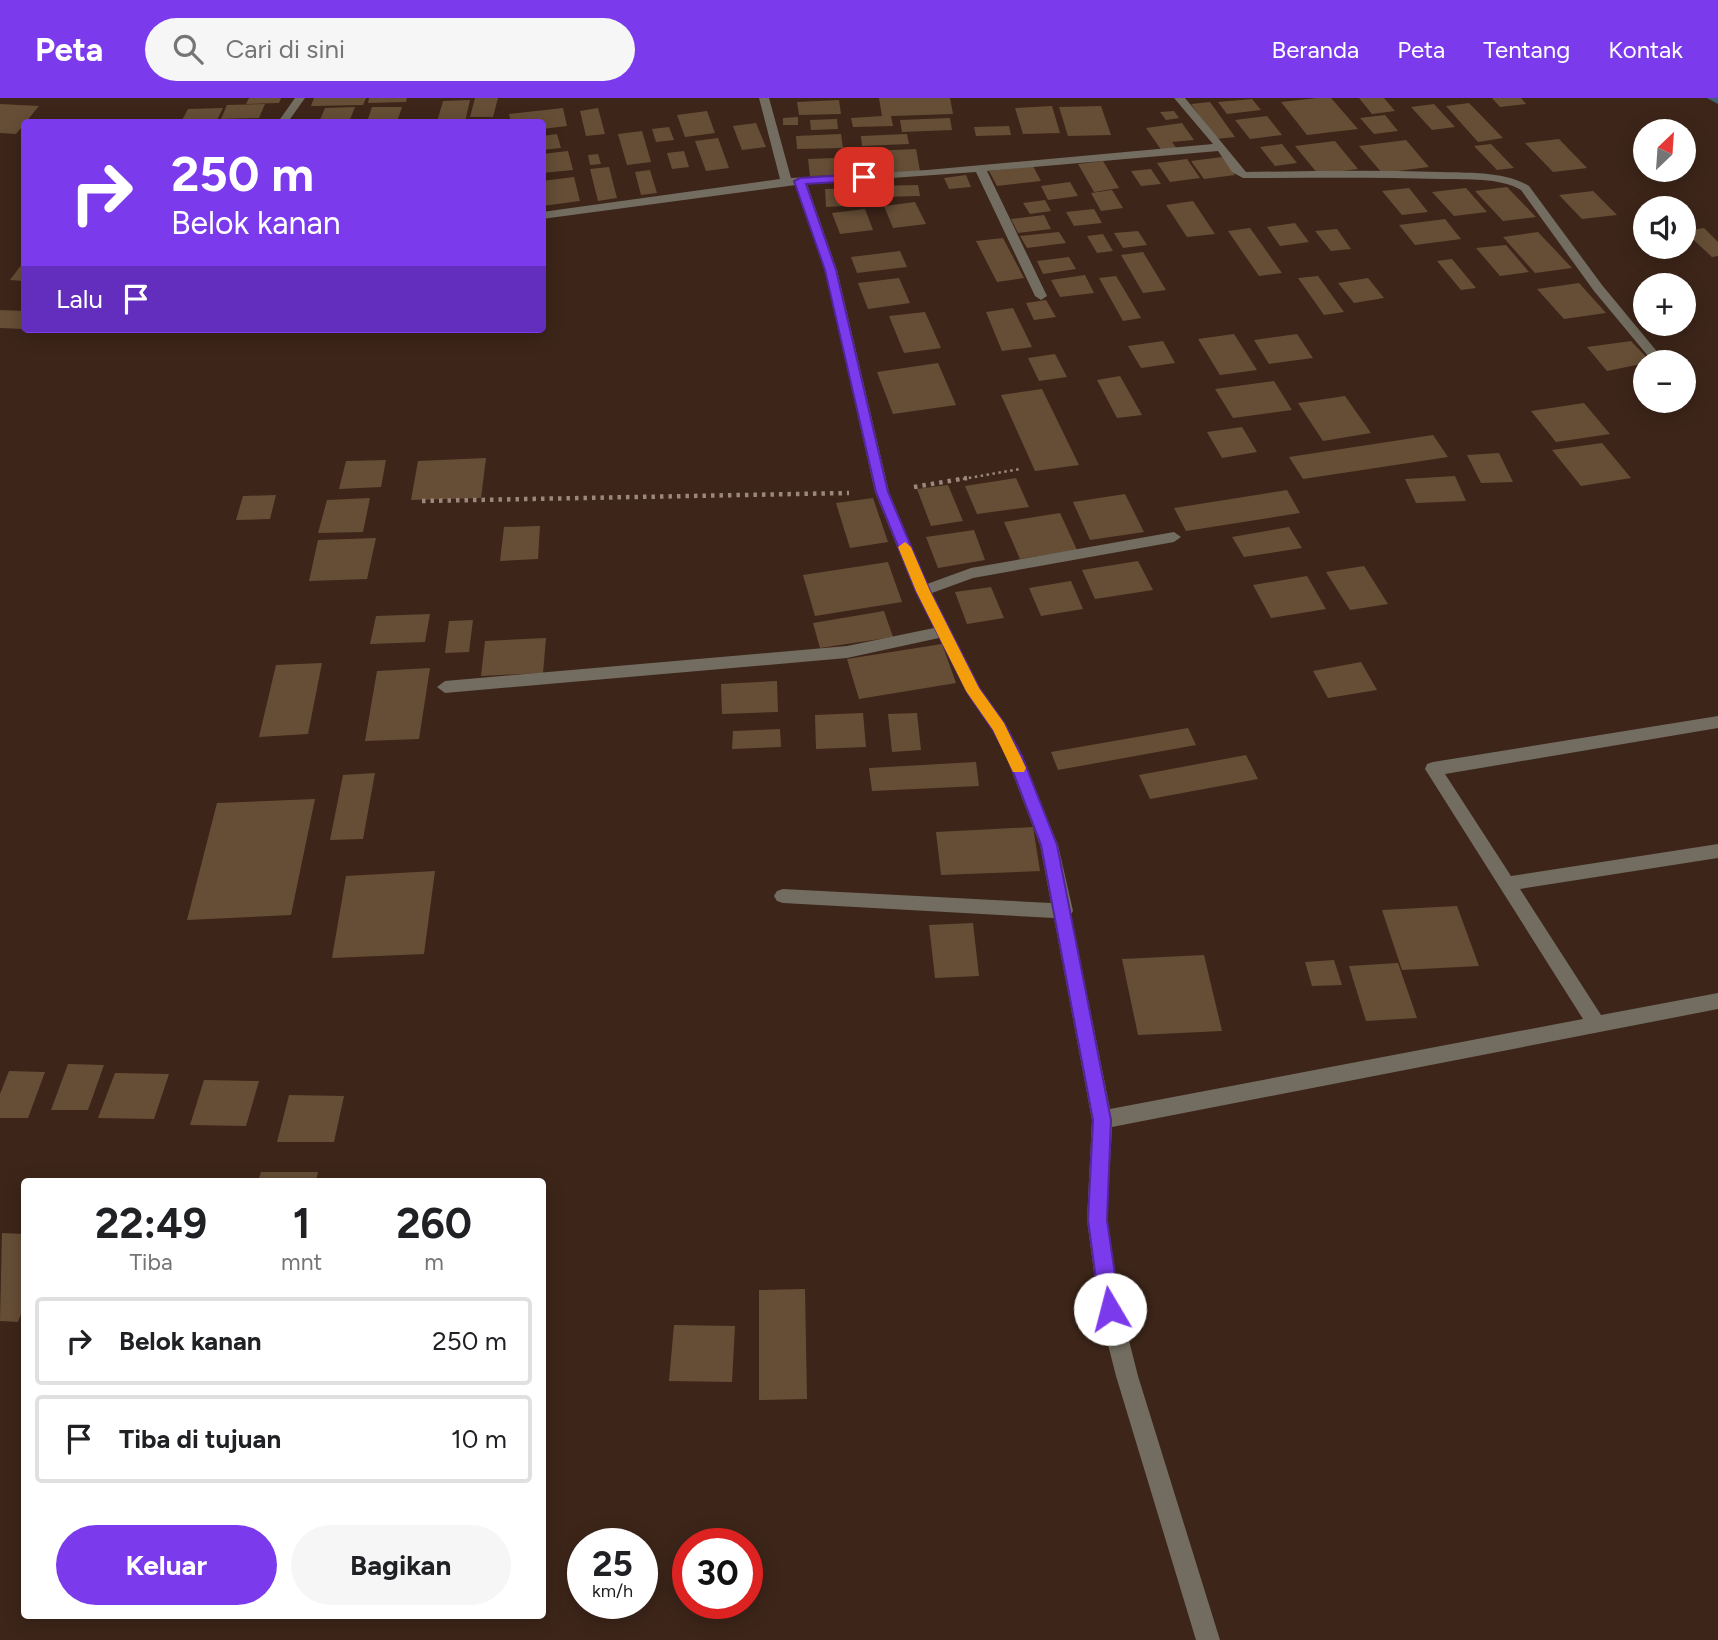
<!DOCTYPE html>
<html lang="id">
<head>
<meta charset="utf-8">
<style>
	body { margin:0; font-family:Figtree,sans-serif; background:#f6f6f6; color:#202124; height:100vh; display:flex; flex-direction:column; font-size:26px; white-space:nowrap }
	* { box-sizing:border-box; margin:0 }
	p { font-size:23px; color:#757577 }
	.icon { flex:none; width:38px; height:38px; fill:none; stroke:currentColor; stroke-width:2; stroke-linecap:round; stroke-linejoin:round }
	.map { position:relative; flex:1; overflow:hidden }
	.side { position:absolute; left:21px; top:1080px; width:525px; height:441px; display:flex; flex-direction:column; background:#fff; border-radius:7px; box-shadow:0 4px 18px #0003 }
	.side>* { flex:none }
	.banner { position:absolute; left:21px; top:21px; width:525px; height:214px; border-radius:7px; box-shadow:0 4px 18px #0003; background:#7c3aed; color:#fff; overflow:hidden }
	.needle { width:46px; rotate:25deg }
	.tools { position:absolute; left:1633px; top:21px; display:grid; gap:14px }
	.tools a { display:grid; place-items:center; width:63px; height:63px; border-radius:50%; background:#fff; box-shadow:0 4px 18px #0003; font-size:35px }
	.speed { position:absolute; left:567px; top:1430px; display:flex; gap:14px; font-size:35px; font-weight:700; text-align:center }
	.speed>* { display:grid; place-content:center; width:91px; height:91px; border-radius:50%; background:#fff; box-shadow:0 4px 18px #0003; line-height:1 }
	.speed small { font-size:18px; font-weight:400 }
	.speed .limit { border:10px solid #d22; background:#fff; color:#111 }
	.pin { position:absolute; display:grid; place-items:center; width:60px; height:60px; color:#fff; margin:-30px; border-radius:14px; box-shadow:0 4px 10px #0006 }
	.me { position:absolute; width:77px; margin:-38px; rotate:352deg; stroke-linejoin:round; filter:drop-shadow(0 0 5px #0008) }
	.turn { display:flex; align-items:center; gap:24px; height:147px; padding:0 35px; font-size:32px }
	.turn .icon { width:91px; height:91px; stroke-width:2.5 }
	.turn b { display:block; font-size:49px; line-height:60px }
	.then { display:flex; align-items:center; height:66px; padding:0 35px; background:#0003; gap:14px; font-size:26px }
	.eta { display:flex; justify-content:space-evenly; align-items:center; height:119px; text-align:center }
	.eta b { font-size:42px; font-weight:700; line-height:49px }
	.cta { display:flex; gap:14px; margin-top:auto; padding:14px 35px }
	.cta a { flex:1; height:80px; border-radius:42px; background:#7c3aed; color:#fff; font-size:28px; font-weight:700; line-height:80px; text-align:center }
	.cta a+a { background:#f6f6f6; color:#202124 }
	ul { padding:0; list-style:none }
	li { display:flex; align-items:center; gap:21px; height:88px; margin:0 14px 10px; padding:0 21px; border:4px solid #e0e0e0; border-radius:7px }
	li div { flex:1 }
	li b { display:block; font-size:26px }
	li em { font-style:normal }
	header { display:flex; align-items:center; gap:42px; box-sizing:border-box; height:98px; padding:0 35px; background:#7c3aed; color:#fff }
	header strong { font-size:33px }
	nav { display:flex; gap:38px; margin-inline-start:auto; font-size:24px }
	.search { width:490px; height:63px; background:#f6f6f6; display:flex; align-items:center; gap:18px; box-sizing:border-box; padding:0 24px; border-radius:38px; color:#757577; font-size:26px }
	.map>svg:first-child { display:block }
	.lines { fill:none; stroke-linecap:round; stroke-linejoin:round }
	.stream { fill:#406274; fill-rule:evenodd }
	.building { fill:#664e36 }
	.path-far1 { stroke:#9b877d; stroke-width:2.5; stroke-dasharray:2.5 3.5; stroke-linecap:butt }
	.path { stroke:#9b877d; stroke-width:4.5; stroke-dasharray:3.5 5; stroke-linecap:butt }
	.minor { fill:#726d60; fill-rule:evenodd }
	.route { fill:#7c3aed; stroke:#51269a; stroke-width:2 }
	.slow { fill:#f59e0b }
</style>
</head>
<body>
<header>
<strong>Peta</strong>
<div class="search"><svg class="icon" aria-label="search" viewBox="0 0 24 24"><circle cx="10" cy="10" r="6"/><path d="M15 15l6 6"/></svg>Cari di sini</div>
<nav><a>Beranda</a><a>Peta</a><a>Tentang</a><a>Kontak</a></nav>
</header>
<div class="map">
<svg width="1718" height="1542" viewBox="0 0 1718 1542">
	<rect width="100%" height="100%" fill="#3d2519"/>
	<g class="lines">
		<!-- stream -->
		<polygon class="stream" points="1707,0 1718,0 1718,6"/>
	</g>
	<!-- building -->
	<g class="building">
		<polygon points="249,0 281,0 279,5 246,6"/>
		<polygon points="314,0 366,0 363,7 311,8"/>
		<polygon points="369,0 407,0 406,4 368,5"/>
		<polygon points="475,0 498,0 493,19 470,19"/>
		<polygon points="879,0 950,0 953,16 891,18 893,28 853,29 851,20 882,18"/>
		<polygon points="1317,0 1331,0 1358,31 1307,37 1281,4"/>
		<polygon points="1359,0 1384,0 1395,13 1372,16"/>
		<polygon points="1492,0 1521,0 1526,6 1500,9"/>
		<polygon points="1252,1 1261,12 1227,16 1218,4"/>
		<polygon points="470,2 465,24 437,24 443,3"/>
		<polygon points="839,2 841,16 799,17 797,4"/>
		<polygon points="1210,4 1235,39 1216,41 1191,6"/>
		<polygon points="1469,5 1503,40 1478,44 1446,8"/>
		<polygon points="0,6 39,8 16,36 0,35"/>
		<polygon points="265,6 259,20 221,21 227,7"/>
		<polygon points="1434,6 1455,29 1432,32 1411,9"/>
		<polygon points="1052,8 1060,35 1023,36 1015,10"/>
		<polygon points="1101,8 1111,37 1068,38 1059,9"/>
		<polygon points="355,9 349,24 319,24 325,10"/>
		<polygon points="372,9 402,9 397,24 367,24"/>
		<polygon points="223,10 216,24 181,24 188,11"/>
		<polygon points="563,10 567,28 542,31 542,24 511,24 509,16"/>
		<polygon points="598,10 605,36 586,38 580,13"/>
		<polygon points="707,13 715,35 685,39 677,17"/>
		<polygon points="1174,13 1179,20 1166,22 1160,14"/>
		<polygon points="1385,17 1398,33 1374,36 1360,20"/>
		<polygon points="1267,18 1282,37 1250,41 1235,22"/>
		<polygon points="798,19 798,27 783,27 783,20"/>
		<polygon points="950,20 952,32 902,34 900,22"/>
		<polygon points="837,21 838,31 811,32 810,22"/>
		<polygon points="756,25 766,49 742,52 733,28"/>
		<polygon points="1182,25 1194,42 1172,44 1177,51 1162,53 1146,30"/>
		<polygon points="1009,28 1011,37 976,38 974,29"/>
		<polygon points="669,29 674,42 656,44 652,31"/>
		<polygon points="642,33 651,64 627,67 618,36"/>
		<polygon points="557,36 561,50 542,52 542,38"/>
		<polygon points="841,36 843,50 797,51 796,38"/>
		<polygon points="907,36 909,46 862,48 861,38"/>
		<polygon points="718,40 729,70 706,73 695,43"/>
		<polygon points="1559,41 1587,70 1553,74 1525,45"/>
		<polygon points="1406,42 1429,69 1382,75 1359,48"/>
		<polygon points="1335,43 1358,71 1318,76 1295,48"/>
		<polygon points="1282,46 1297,65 1275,68 1260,49"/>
		<polygon points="1491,46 1514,70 1497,72 1474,48"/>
		<polygon points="916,51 920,73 852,76 849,54"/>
		<polygon points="568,53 573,72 542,75 542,56"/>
		<polygon points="684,53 689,69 672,71 667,55"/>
		<polygon points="598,56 601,66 590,67 588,57"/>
		<polygon points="1222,59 1235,77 1204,81 1191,63"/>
		<polygon points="836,60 837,77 810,78 808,61"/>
		<polygon points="1187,61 1200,80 1170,84 1157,65"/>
		<polygon points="1103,63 1119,90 1094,94 1078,66"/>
		<polygon points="1033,68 1041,83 997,88 989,73"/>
		<polygon points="609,69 617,100 598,103 590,71"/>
		<polygon points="1151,71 1161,86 1141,88 1131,73"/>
		<polygon points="650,72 657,95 641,97 635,74"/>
		<polygon points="966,77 971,89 949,91 944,80"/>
		<polygon points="574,79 580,103 542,108 542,83"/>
		<polygon points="1070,84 1078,98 1048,102 1041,88"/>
		<polygon points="918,87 920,98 880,99 878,88"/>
		<polygon points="1507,89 1536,119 1503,123 1475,93"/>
		<polygon points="863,90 866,107 826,109 825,91"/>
		<polygon points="1409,90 1428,114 1402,117 1382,93"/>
		<polygon points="1466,90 1487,114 1454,118 1432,94"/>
		<polygon points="1112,92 1123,110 1101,113 1091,95"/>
		<polygon points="1593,93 1617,117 1582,121 1559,97"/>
		<polygon points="1045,102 1051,113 1030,116 1023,105"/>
		<polygon points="1193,103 1215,136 1187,139 1166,107"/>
		<polygon points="915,104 926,126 893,130 884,108"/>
		<polygon points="865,111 873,132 840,136 832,115"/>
		<polygon points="1094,111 1102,125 1074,128 1066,114"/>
		<polygon points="1044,117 1051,131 1018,135 1011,121"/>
		<polygon points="1445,121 1461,141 1415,147 1399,127"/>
		<polygon points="1295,125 1309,144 1280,148 1267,129"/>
		<polygon points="1250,130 1282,175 1259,178 1228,133"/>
		<polygon points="1704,130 1718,144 1718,158 1712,159 1684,133"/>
		<polygon points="1337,131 1351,151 1331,153 1315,133"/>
		<polygon points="1138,133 1147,147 1123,150 1114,135"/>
		<polygon points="1059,134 1066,145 1027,150 1020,138"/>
		<polygon points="1538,134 1572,170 1535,175 1503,139"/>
		<polygon points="1103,136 1113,153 1097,155 1087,138"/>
		<polygon points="1003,140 1024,180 997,184 976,143"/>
		<polygon points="1506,147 1529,174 1500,178 1476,150"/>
		<polygon points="900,153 907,169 857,175 851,159"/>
		<polygon points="1143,154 1166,192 1143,195 1121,157"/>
		<polygon points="1069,159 1076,171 1043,176 1037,163"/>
		<polygon points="1452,161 1476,190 1461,192 1437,163"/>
		<polygon points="22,166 24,166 24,183 10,182"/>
		<polygon points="1085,177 1094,195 1060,199 1051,182"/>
		<polygon points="1116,178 1141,220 1123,223 1099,180"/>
		<polygon points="1318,178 1344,214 1324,217 1298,180"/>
		<polygon points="899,180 910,205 868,211 858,185"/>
		<polygon points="1368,180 1384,200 1354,205 1338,185"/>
		<polygon points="1579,185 1606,215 1564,221 1537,191"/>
		<polygon points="1046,202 1056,219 1034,222 1026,205"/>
		<polygon points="1013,210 1032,249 1002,253 986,214"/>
		<polygon points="0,212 24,213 23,231 0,230"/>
		<polygon points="925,214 941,250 904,255 889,218"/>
		<polygon points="1234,236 1257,272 1220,277 1198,241"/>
		<polygon points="1297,236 1313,260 1269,266 1254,242"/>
		<polygon points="1163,243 1175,265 1141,270 1128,248"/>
		<polygon points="1631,243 1651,264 1607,273 1587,249"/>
		<polygon points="1055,256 1067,279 1039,283 1028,260"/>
		<polygon points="938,265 956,307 893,316 877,274"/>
		<polygon points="1120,278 1142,317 1117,320 1097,282"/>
		<polygon points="1274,283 1292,312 1233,320 1215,291"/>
		<polygon points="1042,291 1079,367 1035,373 1001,297"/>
		<polygon points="1345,298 1371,335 1323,343 1298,305"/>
		<polygon points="1584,305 1610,336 1556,344 1531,313"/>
		<polygon points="1242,329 1257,354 1222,360 1207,334"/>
		<polygon points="1433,337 1448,359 1303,381 1289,359"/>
		<polygon points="1602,345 1631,380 1581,388 1552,352"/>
		<polygon points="1499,355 1513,384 1481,385 1467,357"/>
		<polygon points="486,360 481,400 411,402 418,363"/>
		<polygon points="386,362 381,389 339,391 346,363"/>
		<polygon points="1455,378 1466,403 1416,405 1405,381"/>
		<polygon points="1016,380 1029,409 977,416 965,388"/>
		<polygon points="948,387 963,423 931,428 917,391"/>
		<polygon points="1287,392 1300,415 1186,433 1174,410"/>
		<polygon points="1125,396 1144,434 1090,442 1073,404"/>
		<polygon points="276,397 270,421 236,422 243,398"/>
		<polygon points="370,400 363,434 318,435 327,402"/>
		<polygon points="873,400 888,444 850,450 836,405"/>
		<polygon points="1060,415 1077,452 1020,461 1004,424"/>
		<polygon points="540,428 538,461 500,463 504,429"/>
		<polygon points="1289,429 1302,450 1244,459 1232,439"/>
		<polygon points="974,432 985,462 938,470 926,439"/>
		<polygon points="376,440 367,481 309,483 318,442"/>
		<polygon points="1138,463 1153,492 1095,501 1082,472"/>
		<polygon points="888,464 902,504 815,518 803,477"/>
		<polygon points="1364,468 1388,506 1350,512 1326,474"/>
		<polygon points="1307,478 1326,511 1271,520 1253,487"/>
		<polygon points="1071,483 1083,511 1041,518 1029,490"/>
		<polygon points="991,489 1004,520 967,526 955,494"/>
		<polygon points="884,513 893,539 820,550 813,525"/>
		<polygon points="430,516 425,544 370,546 376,518"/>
		<polygon points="473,522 469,554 445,555 449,523"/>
		<polygon points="546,540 543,575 481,578 485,543"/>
		<polygon points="942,546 956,585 859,601 847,561"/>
		<polygon points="1361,564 1377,592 1328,600 1313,573"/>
		<polygon points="322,565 308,636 259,639 276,567"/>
		<polygon points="430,570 419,641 365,643 377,573"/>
		<polygon points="777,583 778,614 722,616 721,586"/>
		<polygon points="863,615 866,649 816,651 815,617"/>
		<polygon points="917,615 921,652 892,654 888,616"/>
		<polygon points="1188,630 1196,647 1058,672 1051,654"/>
		<polygon points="780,631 781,649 732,651 733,633"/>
		<polygon points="1246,657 1258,681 1150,701 1139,677"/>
		<polygon points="976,664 979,688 872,693 869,670"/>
		<polygon points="375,675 363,741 330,742 343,677"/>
		<polygon points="315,701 291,817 187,822 217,705"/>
		<polygon points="1033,729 1040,773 941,777 936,734"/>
		<polygon points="435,773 424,856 332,860 346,778"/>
		<polygon points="1457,808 1479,868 1402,872 1382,812"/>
		<polygon points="973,825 979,878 935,880 929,827"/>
		<polygon points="1204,857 1222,933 1138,937 1122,861"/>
		<polygon points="1334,862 1342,887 1312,888 1305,864"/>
		<polygon points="1398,865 1417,920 1366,923 1349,868"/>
		<polygon points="68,966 104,967 88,1012 51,1012"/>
		<polygon points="9,973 45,974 28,1020 0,1020 0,996"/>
		<polygon points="115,975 169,976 154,1021 98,1020"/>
		<polygon points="204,982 259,983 246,1028 190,1027"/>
		<polygon points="289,997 344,998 334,1044 277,1044"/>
		<polygon points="261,1074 318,1074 316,1083 258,1083"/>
		<polygon points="2,1135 24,1136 24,1208 18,1224 0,1223"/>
		<polygon points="805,1191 807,1301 759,1302 759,1192"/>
		<polygon points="674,1227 735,1228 732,1284 669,1283"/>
	</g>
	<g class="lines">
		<!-- path-far1 -->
		<polyline class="path-far1" points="957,382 1020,371"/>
		<!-- path -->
		<g class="path">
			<polyline points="914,389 967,380"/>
			<polyline points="422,403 849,395"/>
		</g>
		<!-- minor -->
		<g class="minor">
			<polygon points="295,0 305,0 288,24 278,24"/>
			<path d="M759,0H769L791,80L927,72L1213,46L1174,0H1185L1246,74C1310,73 1375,72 1440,74C1468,75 1504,73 1529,88L1602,187L1664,262L1653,264L1594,193L1521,92C1499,79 1467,82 1442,81C1376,79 1309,80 1243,80L1232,74L1218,53L987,73L1047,198L1041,202L1035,198L976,74L807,86L837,172L889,394L927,486L971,470L1174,434L1181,439L1174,444L973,480L932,495L980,590L1005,625L1022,658L1058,747L1073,813L1071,816L1110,1011L1583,921L1425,671L1427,666L1433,664L1718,618V630L1445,676L1511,778L1718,746V760L1520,791L1601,917L1718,895V911L1112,1029L1107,1122L1121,1211L1138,1278L1220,1542H1196L1116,1278L1099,1211L1087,1122L1092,1022L1054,820L783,805L777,803L774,798L777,793L783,791L1051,805L1040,747L1006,658L993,633L968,597L939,540L847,560L445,595L437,589L445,583L847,548L934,530L915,493L875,394L825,172L796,87L542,121V114L780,81Z"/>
		</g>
	</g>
	<!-- route -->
	<polygon class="route" points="864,76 868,77 868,82 806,86 836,172 888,394 930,493 979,590 1004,625 1022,658 1057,747 1111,1022 1107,1122 1120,1211 1117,1218 1110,1221 1103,1218 1100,1211 1088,1122 1093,1022 1041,747 1007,658 993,632 969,597 916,493 876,394 825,172 794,83 800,80"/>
	<!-- slow -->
	<polygon class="slow" points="905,444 911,449 930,493 979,590 1004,625 1026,670 1024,674 1013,674 993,632 966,593 916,493 898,449"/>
</svg>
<div class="tools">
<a><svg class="needle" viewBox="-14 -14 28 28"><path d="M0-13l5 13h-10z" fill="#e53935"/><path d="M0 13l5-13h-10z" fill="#757577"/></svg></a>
<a><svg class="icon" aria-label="sound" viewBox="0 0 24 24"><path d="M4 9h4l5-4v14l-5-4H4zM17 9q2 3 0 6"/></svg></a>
<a>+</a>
<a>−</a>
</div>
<div class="speed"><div>25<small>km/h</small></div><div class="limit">30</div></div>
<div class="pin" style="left:864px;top:79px;background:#d93025"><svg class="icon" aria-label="arrive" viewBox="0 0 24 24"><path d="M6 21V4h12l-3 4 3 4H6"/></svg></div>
<svg class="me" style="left:1110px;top:1211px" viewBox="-20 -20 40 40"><circle r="19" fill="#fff"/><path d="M0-13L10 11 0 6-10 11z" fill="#7c3aed"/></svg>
<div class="banner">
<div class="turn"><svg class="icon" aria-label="right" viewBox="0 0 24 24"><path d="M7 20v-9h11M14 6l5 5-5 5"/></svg><div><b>250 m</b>Belok kanan</div></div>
<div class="then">Lalu<svg class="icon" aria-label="arrive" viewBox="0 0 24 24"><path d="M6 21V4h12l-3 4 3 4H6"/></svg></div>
</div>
<section class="side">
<div class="eta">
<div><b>22:49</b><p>Tiba</p></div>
<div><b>1</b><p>mnt</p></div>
<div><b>260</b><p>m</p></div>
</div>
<ul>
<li><svg class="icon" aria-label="right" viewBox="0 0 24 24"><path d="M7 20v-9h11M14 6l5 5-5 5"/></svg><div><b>Belok kanan</b></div><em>250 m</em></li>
<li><svg class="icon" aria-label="arrive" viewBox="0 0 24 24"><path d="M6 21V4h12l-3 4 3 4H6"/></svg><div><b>Tiba di tujuan</b></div><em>10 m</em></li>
</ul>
<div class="cta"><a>Keluar</a><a>Bagikan</a></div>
</section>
</div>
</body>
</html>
